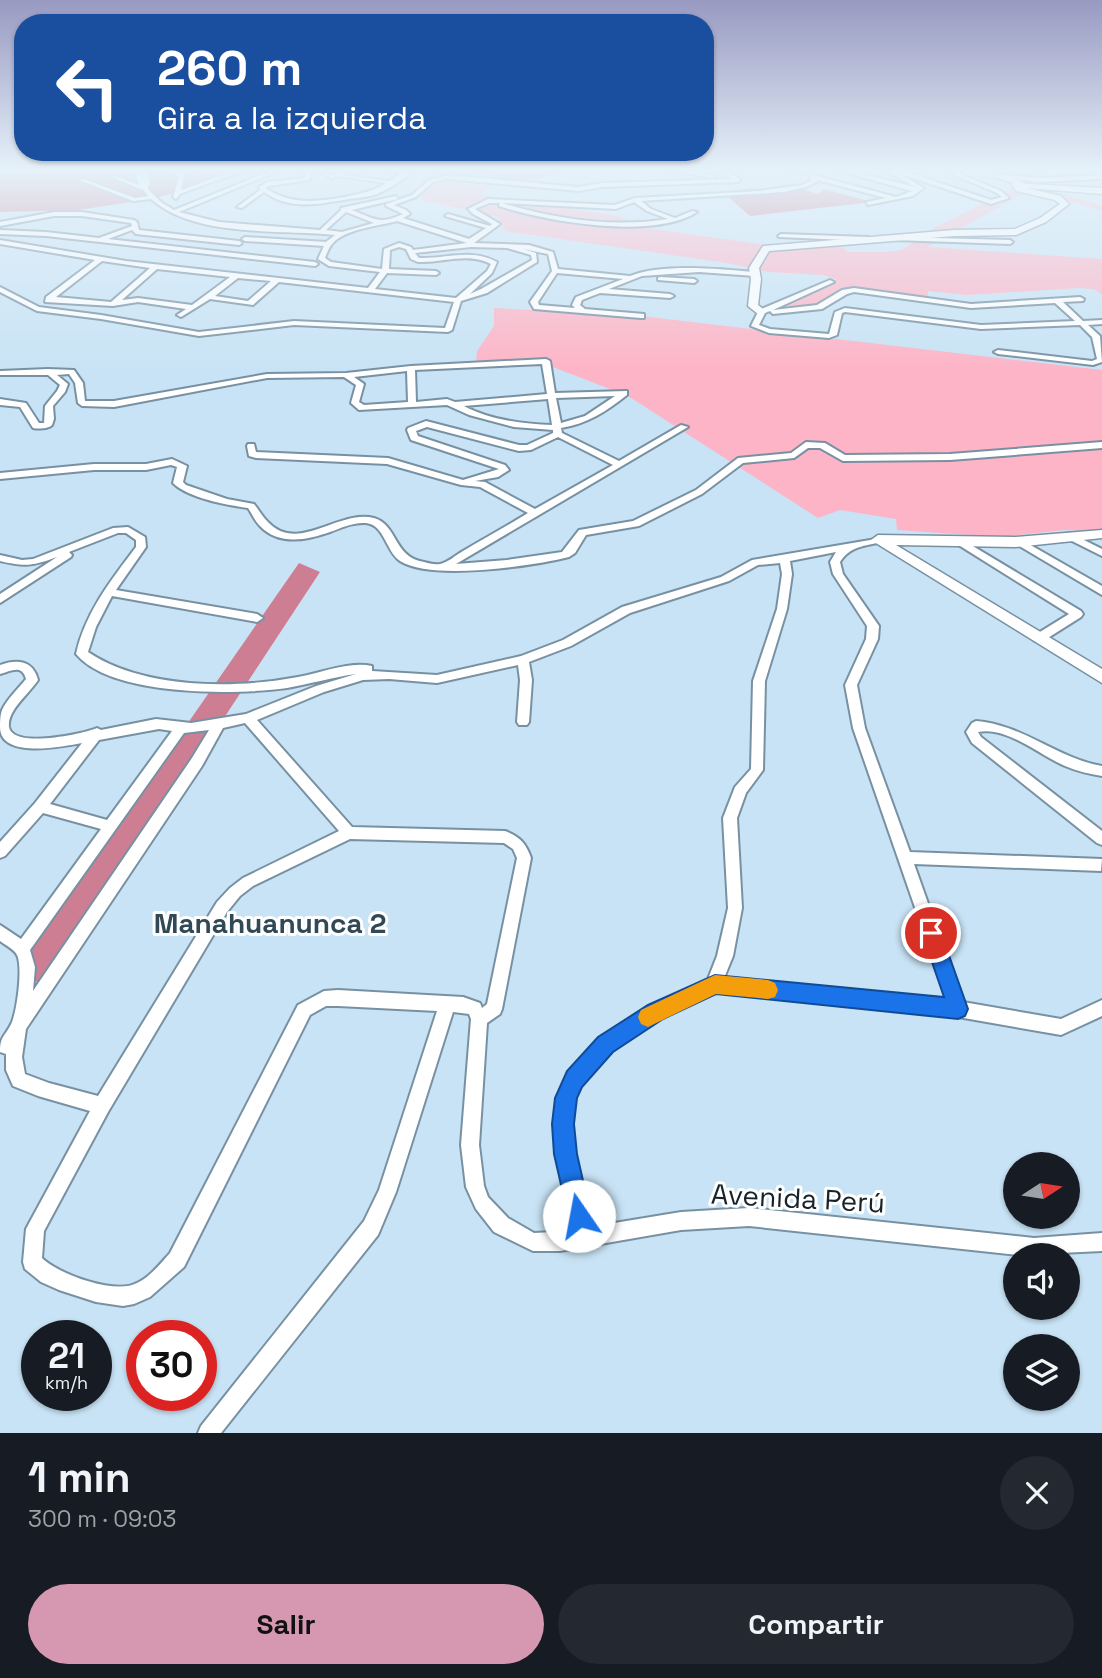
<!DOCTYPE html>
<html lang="es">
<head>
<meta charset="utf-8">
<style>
	body { margin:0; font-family:"Space Grotesk",sans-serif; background:#242831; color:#f1f3f6; height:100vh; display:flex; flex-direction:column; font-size:26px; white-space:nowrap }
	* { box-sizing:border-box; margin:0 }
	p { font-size:23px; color:#9ea1a6 }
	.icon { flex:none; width:38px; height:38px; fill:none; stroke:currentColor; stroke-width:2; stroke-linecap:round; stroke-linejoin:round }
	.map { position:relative; height:1433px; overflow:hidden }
	.side { display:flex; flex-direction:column; background:#171b24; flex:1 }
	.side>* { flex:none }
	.hud { position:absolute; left:14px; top:14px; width:700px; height:147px; border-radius:28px; box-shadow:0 2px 5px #0004; background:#1a4fa0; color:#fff; overflow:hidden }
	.needle { width:46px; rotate:78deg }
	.fabs { position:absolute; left:1003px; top:1152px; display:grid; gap:14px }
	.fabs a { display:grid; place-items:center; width:77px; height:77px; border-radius:50%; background:#171b24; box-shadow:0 2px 5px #0004; font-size:35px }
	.speed { position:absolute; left:21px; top:1320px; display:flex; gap:14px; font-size:35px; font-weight:700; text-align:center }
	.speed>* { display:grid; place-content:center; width:91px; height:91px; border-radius:50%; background:#171b24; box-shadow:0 2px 5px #0004; line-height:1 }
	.speed small { font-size:18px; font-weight:400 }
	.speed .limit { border:10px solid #d22; background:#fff; color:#111 }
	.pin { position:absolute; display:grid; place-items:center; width:60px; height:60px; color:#fff; margin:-30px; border:4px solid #fff; border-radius:50%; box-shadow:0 2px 7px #0007 }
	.me { position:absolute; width:77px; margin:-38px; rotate:348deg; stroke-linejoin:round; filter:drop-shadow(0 0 5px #0008) }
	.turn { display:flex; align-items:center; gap:24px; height:147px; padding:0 28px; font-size:32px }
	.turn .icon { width:91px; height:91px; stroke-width:2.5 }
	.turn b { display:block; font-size:49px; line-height:60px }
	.round { display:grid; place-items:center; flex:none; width:74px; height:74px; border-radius:37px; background:#242831 }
	.head { display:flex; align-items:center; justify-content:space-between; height:119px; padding:0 28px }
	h1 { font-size:42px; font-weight:800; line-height:52px }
	.primary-button { display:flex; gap:14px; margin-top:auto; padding:14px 28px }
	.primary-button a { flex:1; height:80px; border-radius:42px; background:#d697b1; color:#111; font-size:28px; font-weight:800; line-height:80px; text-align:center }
	.primary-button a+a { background:#242831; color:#f1f3f6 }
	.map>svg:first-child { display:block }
	.green { fill:#fdb4c6 }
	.forest { fill:#ce7e93 }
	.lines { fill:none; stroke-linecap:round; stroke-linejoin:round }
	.street-casing { stroke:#7891a2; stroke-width:4 }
	.secondary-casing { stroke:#7891a2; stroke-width:3 }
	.street { fill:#fff; fill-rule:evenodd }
	.secondary { fill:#fff; fill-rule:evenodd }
	.route { fill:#1a73e8; stroke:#114b97; stroke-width:2 }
	.slow { fill:#f59e0b }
	.labels { text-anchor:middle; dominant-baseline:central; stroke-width:6; stroke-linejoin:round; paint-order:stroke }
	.near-neighbourhood-label { font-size:28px; font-weight:bold; fill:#314857; stroke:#fff }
	.near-street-label { font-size:28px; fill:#182229; stroke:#fff }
</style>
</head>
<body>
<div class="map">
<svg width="1102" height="1433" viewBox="0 0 1102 1433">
	<rect width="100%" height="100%" fill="#c8e3f5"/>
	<!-- green -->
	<g class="green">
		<path d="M1052,169H1069L1036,188L1072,196L1102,206V211L1031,189L928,247L1102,259V295L1094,289L1078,288L966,295L928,291V299L854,289L815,306L776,310L837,280L824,275L768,272L727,263L505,231L498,217L422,200V190C446,166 460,176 490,182L481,195L618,216L645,228L768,245H839L848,252H888L902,250L936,227Z"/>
		<polygon points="494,308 641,316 1102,370 1102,531 1064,530 1000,537 897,530 896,519 840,510 818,518 628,396 545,364 476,364 477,351 494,326"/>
	</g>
	<!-- forest -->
	<g class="forest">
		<polygon points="0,169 267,169 151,199 78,210 0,212"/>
		<path d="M460,169H564C531,189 495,176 460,169Z"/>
		<path d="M787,184L818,194L824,189L872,202L750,216L726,195C745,183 768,193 787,184Z"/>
		<polygon points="299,563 320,572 222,721 42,983 33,981 35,962 31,949"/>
	</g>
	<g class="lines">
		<defs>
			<g id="street">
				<path d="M134,169H140L144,182L142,172L157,169L147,174L150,180L148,189L161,202L174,210L275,169H283L179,212L219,222L320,230L341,210V208L396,196L398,199L352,210C375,219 379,225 403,214L386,206V204L412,195L429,180L447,175L579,187L602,183L732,179L717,169H724L741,180L738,182L602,187L579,191L447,179L433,182L416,197L394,205L406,210L410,214L403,218L469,239L486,228L445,216L448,214L490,226L492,224L473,214L468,209L488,199L615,205L635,198L759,191L802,185L812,180L807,173L781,169L809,170L814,175L896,197L912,191L833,169H843L915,187L888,172L898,169L991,200L1002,197L997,193L959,177L952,172L955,169H962L959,172L963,175L1001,191L1009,198L991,204L898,173L924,188L913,196L868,205L866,202L886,198L817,180V182L806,187L784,192L641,201L651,209L675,218L692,211L697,212C654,240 546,222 499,206L500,203H489L475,209L500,224L474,243L529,245L553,252L558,269L630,276C662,263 720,269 755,272L758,274L755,276L699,272L642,276L609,289L670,294L674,296L670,298L600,293L582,300L580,305L585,309L644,314V318H641L534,309L530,302L552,271L548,254L523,249L536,253L537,262L487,293L461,301L452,330L448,332L294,325L199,336L101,319L37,311L0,292V287L39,307L101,315L199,332L294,321L445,328L454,302L279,282L253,305L210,299L181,317L177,315L186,309L138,302L113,306L45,302L46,297L95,260L0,244V240L126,261L368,288L380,272L329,266L318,259L324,246L245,241L242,239L245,237L326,242L335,235C279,229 195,238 151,199L133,201L79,180L84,179L135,198L148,196L143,190L111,177L116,176L139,185ZM634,202L647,211L668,219C614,228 554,219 502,203L616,209ZM346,212L374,223L342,232L326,230ZM397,221L467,243L413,250L411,247L399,243L384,249L382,269L331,262L325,258C327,253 329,247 333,243C345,229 379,226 397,221ZM399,247L406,249L411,259L418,262C443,263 468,252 491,264L487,271L456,298L375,289L387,273L436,275L439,273L436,271L389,269L390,250ZM471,247L507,248L531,255L532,260L481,289L470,294L492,273L497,262C471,248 447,259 419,258L415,253ZM102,261L150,268L111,302L56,297ZM157,269L230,277L192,305L138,298L122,300ZM557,273L623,279L576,297L572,305L575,308L539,305L538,302ZM238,278L271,281L248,301L215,296Z"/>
				<polygon points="158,169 179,172 200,169 184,174 181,190 238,169 247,169 180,194 176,199 173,197 179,176"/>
				<path d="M301,169H307L311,174L310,180L269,186L265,188C291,205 316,202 345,197C360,193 373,192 386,183L338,176L332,179L314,169H321L332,175L347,169L349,172L343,175L390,181L400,174L379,169L405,172L420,169C406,176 390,189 377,194C368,197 359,198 349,199C319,204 291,211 264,192L242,208L237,207L260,190L259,187L267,182L305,178L306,175Z"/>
				<polygon points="661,169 676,169 715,176 712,178"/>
				<polygon points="997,174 1040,178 1102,175 1102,179 1040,182 1014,179 1025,183 1023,186 995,177"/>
				<polygon points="54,212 82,212 134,220 137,222 139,230 239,241 242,243 239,245 136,234 132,230 108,239 315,262 318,264 315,266 46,236 0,234 0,230 46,232 99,238 132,226 131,223 82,216 54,216 0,226 0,222"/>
				<polygon points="781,234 868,237 871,239 868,241 779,237 778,236"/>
				<polygon points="896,237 1010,240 1013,242 1010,244 894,240 893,239"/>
				<polygon points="660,277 694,279 697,281 694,283 658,280 658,278"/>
				<path d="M830,280L834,282L832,283L773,310L817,305L842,290L854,288L971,304L1080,297L1084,299L1083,301L1063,302L1083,321L1102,320V324L1088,325L1100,336L1102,362L1093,365L998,354L994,352L998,350L1092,361L1097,359L1092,337L1080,325L981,329L845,312L842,313L837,335L829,338L769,333L751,326L759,310ZM854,292L971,308L1055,303L1075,321L981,325L845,308L835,312L829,334L770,329L759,325L765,313L770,311L773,314L822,309L847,294Z"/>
				<path d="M546,359L550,361L555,393L627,391V395C607,411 587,424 561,428L562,433L619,461L681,425L688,427L456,564L507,560L562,552L579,530L633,521L696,490L738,458L791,453L806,442L825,443L845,455L950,454L1102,442V448L950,460L843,461L820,448H808L794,458L743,463L702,494L639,526L586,535L575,553L569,557C533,566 431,581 400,561C386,552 385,525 366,523C353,522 341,528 330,532C307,540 279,546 260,526C255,521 252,514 248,508C227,505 188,498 173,483L177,467L171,465L146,470H94L0,479V473L94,464H146L172,459L187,466L183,482L186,485L227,499L254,504C259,510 262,516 267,521C298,555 338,509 374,518C398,525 393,557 424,562C428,563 435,565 440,564C447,563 456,555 463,551C485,538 507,526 528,513L480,487L461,485L387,464L256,458L249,456L247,446L248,444H254L256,452L388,458L463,480L499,469L411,440L407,430L408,428L426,421L519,445H527L553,433V430L514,427L469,415L447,405L359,410L351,403L356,385L344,377L267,378L114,407L82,406L78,403L75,383L69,374L57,375L68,384L65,392L53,406L54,419L52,425C48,429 38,429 33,428L20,407L0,405V399L26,403L39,423H44L45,406L57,391L60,385L48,375H0V371L48,369L74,370L83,383L85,401H114L267,374L346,373L411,366ZM542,364L547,394L455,402L447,399L416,402L415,370ZM407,371L408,402L364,405L359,402L364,384L354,377ZM615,396L585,416L561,423L556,398ZM548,399L552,425C523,424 490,420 464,406ZM427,427L519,451L531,450L558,437L613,465L535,509L485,482L475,481L498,477L509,470L505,465L418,436L416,431Z"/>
				<path d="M128,527L145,537L146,547L116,590L257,614L263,618L257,622L112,596L96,627L88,652C143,689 234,689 298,677C321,673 349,661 372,666V671L437,675L521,656L563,640L622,607L721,577L752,560L882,538V542C865,546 850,546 840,562L843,574L879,626L878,639L857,685L865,728L910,852L1102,859L1101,871L914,864L963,1002L1061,1019L1102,1000V1016L1061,1035L958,1017L715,991L661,1017L612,1051L580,1085L574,1098L572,1124L575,1154L590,1227L681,1212L749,1208L1034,1238L1102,1233V1251L1019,1255L749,1226L681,1230L560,1251H533L494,1232L476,1209L466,1187L461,1145L471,1019L469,1014L453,1012L396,1192L378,1235L221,1433H198L201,1426L364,1221L379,1190L437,1011L338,1006H326L310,1015L184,1267L150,1297L134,1304L123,1306L96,1302L59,1290L41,1282L25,1269L23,1262L26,1229L90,1111L38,1096L13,1086L6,1070V1054L0,1052C0,1035 6,1036 12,1022C17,1009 23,968 17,955C14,949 5,945 0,941V925L21,939L101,829L43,813L5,856L0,858V842L35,803L82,743C61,747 0,759 0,727C0,721 0,716 2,710C7,699 18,689 26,679C22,664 11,671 0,674V665C17,659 33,660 38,680C30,693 7,710 9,727C13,749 83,734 97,728L101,730L156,719L191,723L246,714L316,686L356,674C333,677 310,684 287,688C236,695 112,697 76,654C85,613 111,580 136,547V540L126,533H118L69,552L72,555L71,557L0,603V594L57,557C33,566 25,567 0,561V555L22,560L33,559L113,528ZM836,552L830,562L833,574L867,626L866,639L845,685L853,728L947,1000L724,978L733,956L742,908L737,818L746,793L763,770L765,681L787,609L792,574L790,561ZM780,563L782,574L777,609L753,681L751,769L735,787L723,818L728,908L717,956L708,979C648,1007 554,1047 555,1125C555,1160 566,1196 572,1231L534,1233L508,1218L488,1197L484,1186L479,1145L487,1023L500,1014L502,1009L531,858C526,843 519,836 505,831L352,827L257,720L324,692L363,680L389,679L437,683L518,665L520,680L517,722L519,725H527L529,722L532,680L529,662L571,646L630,613L729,581L758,565ZM245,723L339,831L243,878L230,888L217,902L98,1096L49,1083L25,1074L22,1057L26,1029L202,766L223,728ZM159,729L172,731L107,820L50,804L99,740ZM209,730L192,758L33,991L35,967L30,950L184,733ZM350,839L504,843L513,849L517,858L487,1004L482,1008L480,1003L463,997L338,990L324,991L298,1005L170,1253C160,1264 150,1277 137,1283C115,1295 58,1274 42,1258L44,1231L108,1112L227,912L240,896L253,886Z"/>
				<polygon points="1070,533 1102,549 1102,556 1066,538 1066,534"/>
				<polygon points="961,539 1081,611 1083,614 1081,617 1043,641 1035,641 1033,638 1035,635 1069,614 957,544 957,540"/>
				<polygon points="1020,539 1102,586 1102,595 1016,544 1016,540"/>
				<path d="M976,721C1024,725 1056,758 1102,766V776C1089,774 1077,771 1065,766C1039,755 1007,726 978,732L981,737L1102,831V845L1097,843L972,743L966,732L972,723Z"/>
			</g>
			<g id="secondary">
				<polygon points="1011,183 1102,188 1102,194 1027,188 1061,196 1069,204 1046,222 1016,235 954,236 769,251 759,268 761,279 758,305 767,312 758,314 748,306 751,279 749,268 763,246 954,230 1015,229 1040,218 1060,204 1055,200 1016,191"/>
				<polygon points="1102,530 1102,538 1015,547 896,545 1102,669 1102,683 871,540 878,535 1015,537"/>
			</g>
		</defs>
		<!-- street casing -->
		<use href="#street" class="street-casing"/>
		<!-- secondary casing -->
		<use href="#secondary" class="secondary-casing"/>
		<!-- street -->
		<use href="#street" class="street"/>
		<!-- secondary -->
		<use href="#secondary" class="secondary"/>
	</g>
	<!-- sky -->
	<linearGradient id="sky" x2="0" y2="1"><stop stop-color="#9899c1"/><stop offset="0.46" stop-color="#e6f2fa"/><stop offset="1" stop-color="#e6f2fa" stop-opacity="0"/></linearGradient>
	<rect width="1102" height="370" fill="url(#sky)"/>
	<!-- route -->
	<polygon class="route" points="931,924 938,927 941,933 968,1009 965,1016 958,1019 716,994 663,1019 613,1052 582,1087 577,1098 574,1124 577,1154 591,1216 587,1224 579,1228 570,1224 554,1154 552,1124 555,1098 567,1071 598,1037 648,1005 715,975 944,997 922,933 925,927"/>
	<!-- slow -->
	<polygon class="slow" points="715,975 768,980 775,983 778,990 775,997 768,999 716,994 648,1027 641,1024 638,1017 641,1010"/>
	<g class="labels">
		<!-- near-neighbourhood labels -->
		<g class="near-neighbourhood-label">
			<text x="270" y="923">Manahuanunca 2</text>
		</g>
		<!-- near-street labels -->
		<g class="near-street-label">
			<text transform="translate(798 1198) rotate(3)">Avenida Perú</text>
		</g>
	</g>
</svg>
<div class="fabs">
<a><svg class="needle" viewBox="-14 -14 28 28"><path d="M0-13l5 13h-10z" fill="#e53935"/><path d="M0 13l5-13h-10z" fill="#9ea1a6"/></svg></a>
<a><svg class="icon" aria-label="sound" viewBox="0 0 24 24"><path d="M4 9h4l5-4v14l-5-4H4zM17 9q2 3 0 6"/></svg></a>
<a><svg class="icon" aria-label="layers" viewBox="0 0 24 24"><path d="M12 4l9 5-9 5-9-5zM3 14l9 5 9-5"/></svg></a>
</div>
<div class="speed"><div>21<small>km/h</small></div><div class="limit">30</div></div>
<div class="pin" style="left:931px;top:933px;background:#d93025"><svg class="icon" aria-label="arrive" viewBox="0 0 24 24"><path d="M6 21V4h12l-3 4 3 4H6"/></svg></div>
<svg class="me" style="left:579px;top:1216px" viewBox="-20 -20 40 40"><circle r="19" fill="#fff"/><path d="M0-13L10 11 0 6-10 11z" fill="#1a73e8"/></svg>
<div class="hud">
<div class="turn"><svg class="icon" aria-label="left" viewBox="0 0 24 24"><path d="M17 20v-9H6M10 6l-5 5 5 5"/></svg><div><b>260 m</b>Gira a la izquierda</div></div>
</div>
</div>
<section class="side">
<div class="head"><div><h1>1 min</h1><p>300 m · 09:03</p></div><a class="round"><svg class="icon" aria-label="close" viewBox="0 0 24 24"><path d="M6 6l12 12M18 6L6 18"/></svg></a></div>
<div class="primary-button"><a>Salir</a><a>Compartir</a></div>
</section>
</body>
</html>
